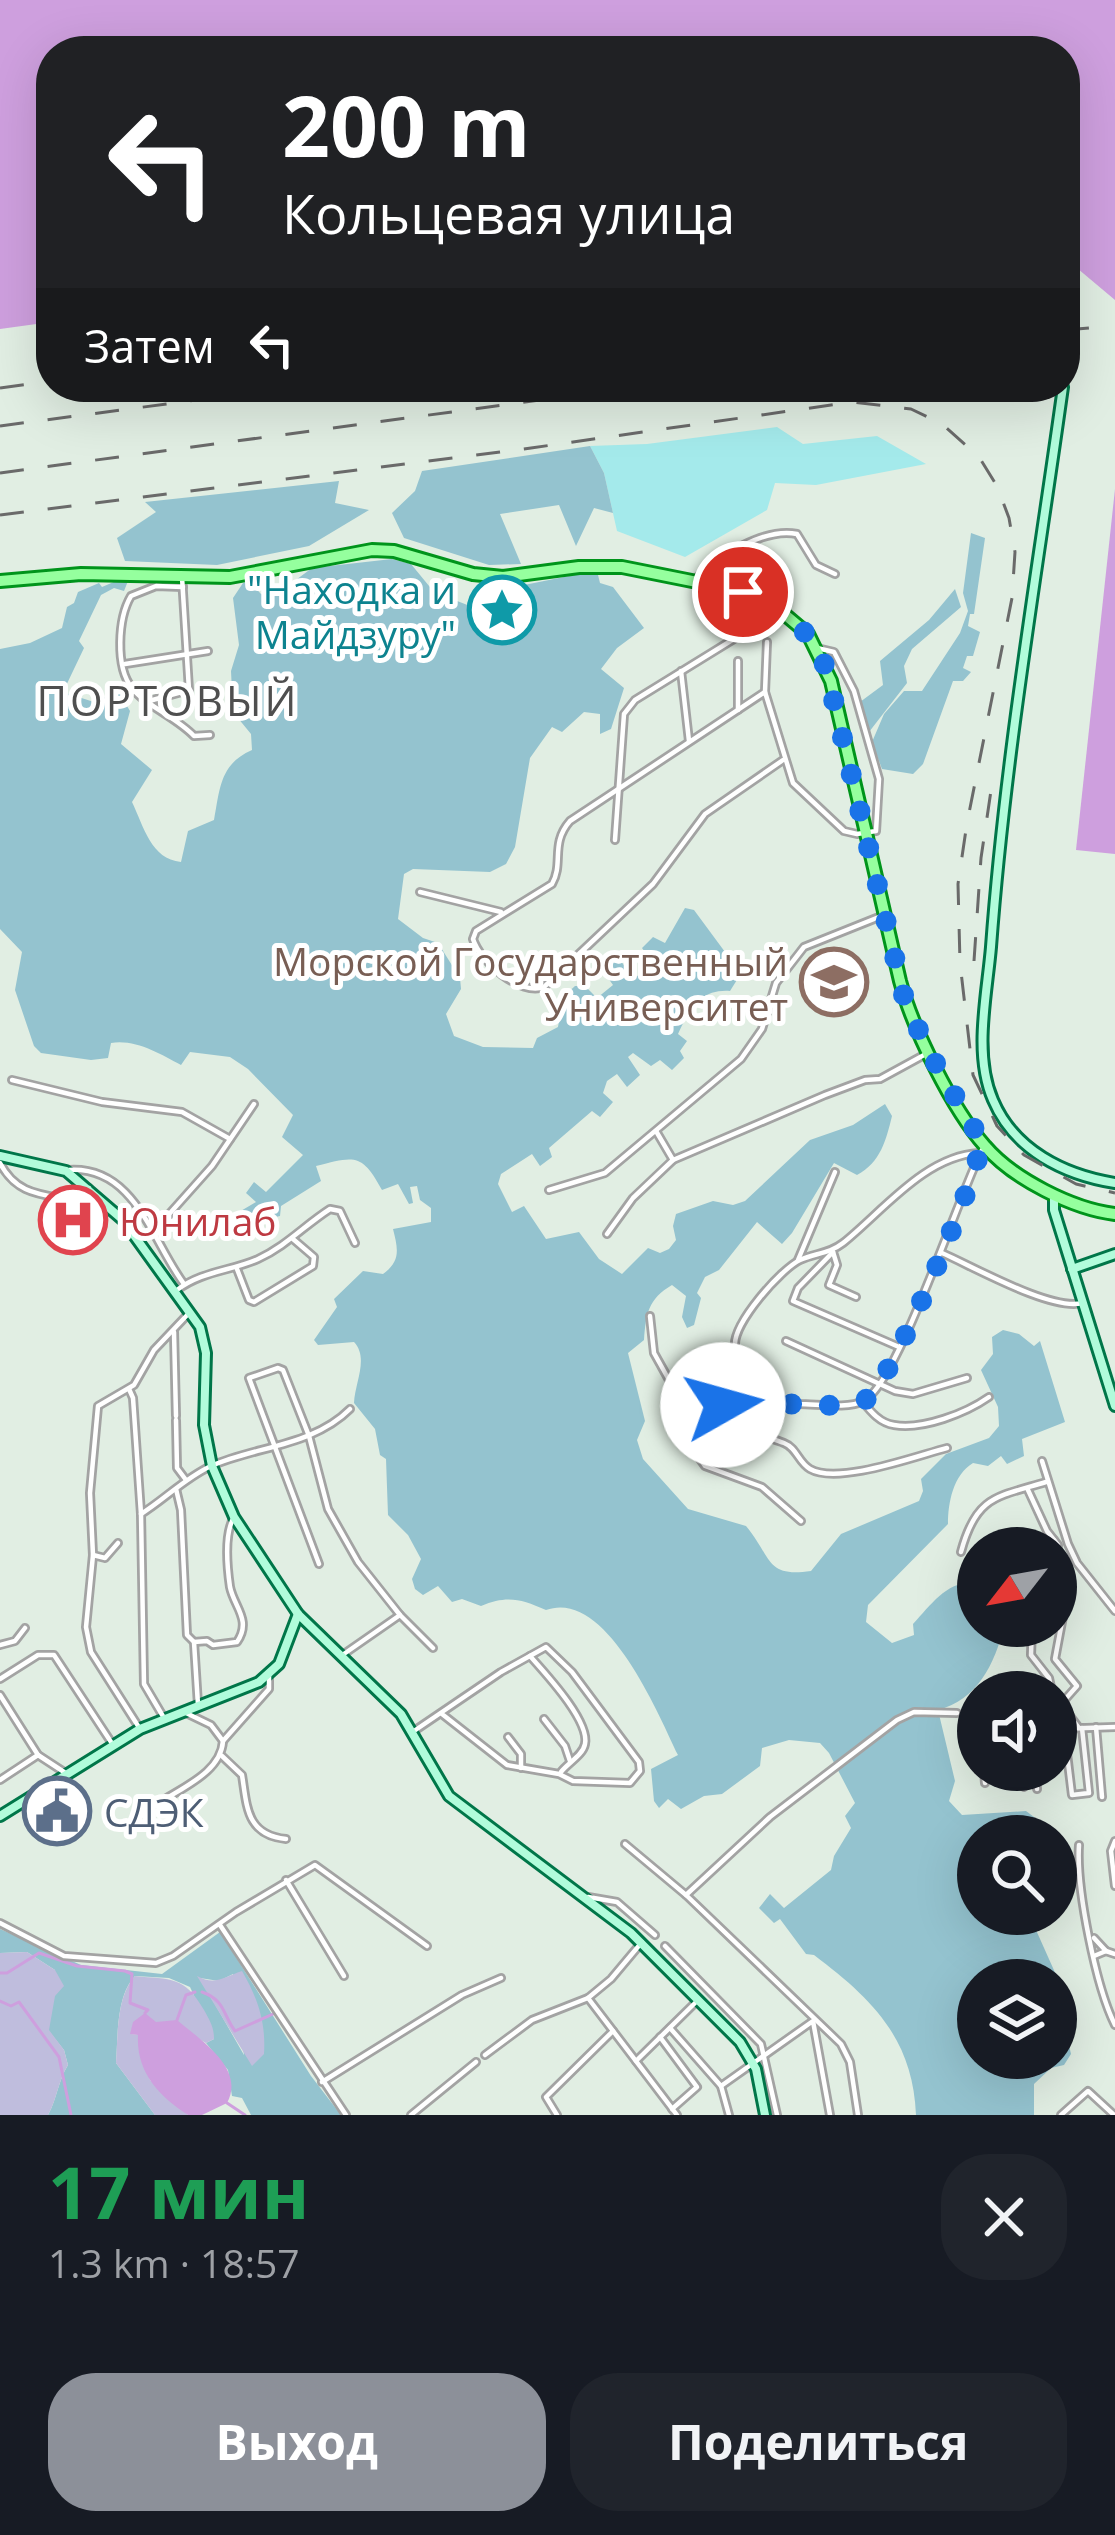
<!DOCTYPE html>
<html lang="ru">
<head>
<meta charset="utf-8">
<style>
	body { margin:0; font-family:"Open Sans",sans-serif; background:#20242c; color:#f1f3f6; height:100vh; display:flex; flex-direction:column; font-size:45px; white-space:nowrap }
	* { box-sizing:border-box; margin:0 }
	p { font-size:39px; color:#9ea1a6 }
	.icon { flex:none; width:66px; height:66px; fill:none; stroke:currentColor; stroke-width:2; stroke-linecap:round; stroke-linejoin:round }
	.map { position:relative; height:2115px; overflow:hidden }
	.sheet { display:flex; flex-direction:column; background:#171b24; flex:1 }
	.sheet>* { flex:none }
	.banner { position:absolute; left:36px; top:36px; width:1044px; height:366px; border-radius:48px; box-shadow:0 12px 48px #0002; background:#202124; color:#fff; overflow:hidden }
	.needle { width:78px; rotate:239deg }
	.buttons { position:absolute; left:957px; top:1527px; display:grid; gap:24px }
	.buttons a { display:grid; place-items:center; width:120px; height:120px; border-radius:50%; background:#171b24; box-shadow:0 12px 48px #0002; font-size:60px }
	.pin { position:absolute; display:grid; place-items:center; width:102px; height:102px; color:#fff; margin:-51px; border:6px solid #fff; border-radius:50%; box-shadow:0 3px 12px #0007 }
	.me { position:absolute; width:132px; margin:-66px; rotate:83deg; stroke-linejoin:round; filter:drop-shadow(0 0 9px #0008) }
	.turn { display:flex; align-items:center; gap:42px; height:252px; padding:0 48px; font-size:54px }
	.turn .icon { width:156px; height:156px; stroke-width:2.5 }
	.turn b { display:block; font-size:84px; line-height:102px }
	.then { display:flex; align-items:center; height:114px; padding:0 48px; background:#0003; gap:24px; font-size:45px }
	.round { display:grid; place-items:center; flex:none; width:126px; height:126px; border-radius:48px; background:#20242c }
	.summary { display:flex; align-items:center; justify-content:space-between; height:204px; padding:0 48px }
	h1 { font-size:72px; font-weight:700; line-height:90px; color:#1e9e55 }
	.button { display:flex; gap:24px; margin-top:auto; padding:24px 48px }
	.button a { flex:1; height:138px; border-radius:48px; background:#8c9099; color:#fff; font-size:48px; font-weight:700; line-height:138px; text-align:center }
	.button a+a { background:#20242c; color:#f1f3f6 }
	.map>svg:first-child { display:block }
	.grass { fill:#a4eaeb }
	.forest { fill:#94c3cf; fill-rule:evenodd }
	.wetland { fill:#bfbddd }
	.water { fill:#ce9fde }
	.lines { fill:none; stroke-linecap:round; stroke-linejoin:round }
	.stream { stroke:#ce9fde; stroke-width:3 }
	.street-casing { stroke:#a3a3a3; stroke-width:10 }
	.secondary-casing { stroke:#007649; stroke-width:14 }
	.primary-casing { stroke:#00941b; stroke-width:16 }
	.street { stroke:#fff; stroke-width:4.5 }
	.secondary { stroke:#b1fcdb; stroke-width:8 }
	.primary { stroke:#95ff9e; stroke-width:10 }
	.rail { stroke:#6a6a6a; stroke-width:3; stroke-dasharray:24 24; stroke-linecap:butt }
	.route { stroke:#1a73e8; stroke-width:21; stroke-dasharray:0 37.8 }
	.labels { text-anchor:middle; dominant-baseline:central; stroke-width:10; stroke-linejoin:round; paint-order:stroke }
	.culture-label { font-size:39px; fill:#0d838f; stroke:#fff; text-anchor:end }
	.education-label { font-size:39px; fill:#785e54; stroke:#fff; text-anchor:end }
	.health-label { font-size:39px; fill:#be3a42; stroke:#fff; text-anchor:start }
	.service-label { font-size:39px; fill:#4e5e75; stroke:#fff; text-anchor:start }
	.neighbourhood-label { font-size:42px; letter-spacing:3px; fill:#4f4f4f; stroke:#fff }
</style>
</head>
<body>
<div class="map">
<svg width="1115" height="2115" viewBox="0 0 1115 2115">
	<rect width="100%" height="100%" fill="#e1eee3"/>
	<!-- grass -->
	<polygon class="grass" points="777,427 803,444 877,436 926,464 816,485 775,483 767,510 685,557 617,531 604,473 590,446 647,444"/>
	<!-- forest -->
	<g class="forest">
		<polygon points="590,446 604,473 613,513 594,508 576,546 559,505 500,514 521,564 489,565 404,538 392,513 415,491 422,471"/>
		<polygon points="339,481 335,503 369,510 309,546 217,565 125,561 117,538 156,512 145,502"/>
		<polygon points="971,533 985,538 974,614 970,614 968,626 980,632 973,656 967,656 963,668 971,672 963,681 953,681 923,764 913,774 882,769 872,742 884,714 904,691 922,691 960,633 968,611 963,593"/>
		<path d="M392,559L411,564L434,592L470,606L499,628L509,626L531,607L530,599L514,592V587L579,574L598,575L600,583L613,587L644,628L617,648L601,669L624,688L611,729L600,734V714L584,712L562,732L552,727L530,758L515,847L506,864L490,872L413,869L404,874L398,919L423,938L438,943L460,978L461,989L446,1014L454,1036L483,1047L533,1048L537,1038L558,1027L563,997L575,986H585L597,998L613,985L601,968L616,955L634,978L654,965L642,948L653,937L665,943L685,908L694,910L725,952L726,965L740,975L730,991C699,989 689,1010 678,1034L687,1041L680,1051L684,1058L672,1070L660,1060L651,1066L633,1053L628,1057L640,1075L627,1087L617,1074L607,1081L603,1093L613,1102L600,1117L592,1111L549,1148L552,1157L540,1166L532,1154L501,1174L498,1184L512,1212L524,1206L546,1239L579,1232L599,1259L622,1274L648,1248L660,1253L669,1249L676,1240L673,1226L676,1214L713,1201L733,1205L745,1201L810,1140L853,1125L885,1104L892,1116C886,1140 881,1162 857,1175L834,1163L792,1233L782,1244L757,1222L719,1270L705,1277L697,1293L701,1298L694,1325L687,1328L682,1317L686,1296L672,1285C648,1299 646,1314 644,1340L628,1353L645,1421L637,1440L643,1459L688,1509L746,1526C772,1557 765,1578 811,1571L841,1534L919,1501L923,1491L921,1479L946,1454L989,1438L999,1426L998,1407L981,1370L993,1354L992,1337L1003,1330L1019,1334L1034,1346L1040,1341L1065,1422L1022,1439L1024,1456L1007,1464L1001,1456L988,1466L973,1463C953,1475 948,1503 948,1524L868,1605L866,1622L892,1643L914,1635L913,1624C932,1604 948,1579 978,1583V1626H1004C995,1664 977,1700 938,1710L955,1781L949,1801L962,1815L1026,1811L1042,1823L1043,1836H978V1914H1034L1036,1930L1057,1977L1056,1982L978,1980V2058H1056V1989L1071,2054L1064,2065L1051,2068L1034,2084V2115H916C913,2038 871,1998 814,1955L806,1954L780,1919L774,1923L759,1908L770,1894L784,1908L831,1870L834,1856L851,1828L845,1816L855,1803L829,1753L820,1743L789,1740L762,1748L760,1766L722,1794L704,1796L681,1809L668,1799L659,1808L654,1801L651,1769L678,1755C658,1713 606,1588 546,1610C521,1599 507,1595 481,1606L462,1599L452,1602L438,1586L423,1595L415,1589L412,1579L421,1559L408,1535L388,1515L386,1459L380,1455L375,1429L354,1403C355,1382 369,1358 354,1342L318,1345L314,1340L337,1307L334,1299L363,1271L383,1274C401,1261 398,1249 393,1229L431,1222V1208L420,1200L417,1186L410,1187L413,1203L409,1204L398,1184L382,1190C362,1153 355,1156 316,1166L321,1181L281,1206L280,1216L258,1221L252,1217L227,1228L222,1222L256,1202L246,1193L254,1182L266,1192L303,1155L282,1137L293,1115L248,1069L230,1057L190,1052L181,1065C160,1054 136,1039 111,1043L108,1058L91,1060L41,1053L34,1046L15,990L22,952L0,929V649L30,643L62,628L67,607L74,603L78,592L99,583L102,587L116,581H128L124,591L114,588L101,595L79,641L84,648L63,692L97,703L115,689L123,690L124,701L130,711L121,744L152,770L132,802C144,827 151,859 181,862L188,831L214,820C220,788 220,764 252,750L251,734L233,712L231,671L239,645L233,598L243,583L249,581L261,594L273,597L312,568Z"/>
		<polygon points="955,589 961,607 912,649 904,666 907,683 869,732 860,702 883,685 880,661 929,620"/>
		<path d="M0,1929L81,1965L162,1974L220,1932L311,2076L341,2115H251L242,2098L232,2096L228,2070L206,2043L214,2039L190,1987L169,1978L135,1976C116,1996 118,2036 116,2063L155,2115H48C57,2099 58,2081 68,2065L64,2050L48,2030L55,1970L27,1952L0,1953ZM233,1974L244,2055L200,1978L219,1981Z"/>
	</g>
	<!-- wetland -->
	<g class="wetland">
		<path d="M27,1952L55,1970L64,1986L55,1996L49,2030L64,2050L68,2065C58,2081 57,2099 48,2115H0V1953Z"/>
		<path d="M242,1971C258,1999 266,2022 264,2054L252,2066L197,1976C215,1986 224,1977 242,1971Z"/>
		<path d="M135,1976C171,1980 184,1975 204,2010C210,2021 214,2027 214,2039L206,2043L194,2036L131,2034L138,2035L150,2080L188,2115H155L116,2063C118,2036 116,1997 135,1976Z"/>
	</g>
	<!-- water -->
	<g class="water">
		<polygon points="0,0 1115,0 1115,300 1065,258 1065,51 51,51 51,322 0,329"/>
		<polygon points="1115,489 1115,854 1076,850"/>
		<path d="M145,2013L156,2022L177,2020C200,2040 246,2068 227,2103L202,2115H188C159,2096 136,2072 138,2035L130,2034L133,2022Z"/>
	</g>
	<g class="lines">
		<!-- stream -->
		<g class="stream">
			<polyline points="0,1973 7,1973 39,1953 77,1966 125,1971 132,1974 130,2003 148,2010 145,2013"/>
			<path d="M202,1992C225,2000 223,2015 235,2031L273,2014"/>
			<polyline points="0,2001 11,2006 19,2002 59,2057 71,2115"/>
			<polyline points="177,2020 186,1995 195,1992"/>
			<polyline points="227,2103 245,2115"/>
		</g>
		<defs>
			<g id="street">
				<path d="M695,580C715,557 766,527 797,534L816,565L835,574"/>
				<path d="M183,587L156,586L131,596C118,618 115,667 132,688C146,706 176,717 194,736L210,735"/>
				<polyline points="767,642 765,692 793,783 844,831 857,834 876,831 879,779 854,691 834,652 817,648"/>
				<polyline points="125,664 208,651"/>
				<polyline points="681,671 689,741"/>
				<path d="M765,692L570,821C550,844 564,863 552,884L476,931L473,939C480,962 520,996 544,987L653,884L705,814L783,760"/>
				<polyline points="149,701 189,690 182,577"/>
				<polyline points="738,710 738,661"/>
				<polyline points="615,840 624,714 635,700 742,634"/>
				<polyline points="420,892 501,912"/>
				<polyline points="12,1080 102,1102 182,1112 230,1139"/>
				<polyline points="656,1131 673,1160"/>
				<path d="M979,1153C925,1156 883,1211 843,1243C829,1254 815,1253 800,1260C781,1269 733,1323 735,1346C735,1357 746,1368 753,1376C765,1391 780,1403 799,1404C818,1404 847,1409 864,1401C898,1383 960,1192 982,1150"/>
				<path d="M0,1163C16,1194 40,1194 71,1200L89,1188"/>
				<path d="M69,1170C135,1166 152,1241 184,1284"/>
				<polyline points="549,1190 605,1173 741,1059 762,1029 776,983 804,947 884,915"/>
				<polyline points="155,1230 212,1166 254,1104"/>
				<polyline points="607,1234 633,1198 673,1160 825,1095 865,1080 880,1079 924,1055"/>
				<polyline points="833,1252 798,1288 793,1301 899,1347"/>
				<polyline points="833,1252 837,1265 829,1285 856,1297"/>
				<path d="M942,1253C974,1267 1051,1311 1082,1303"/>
				<polyline points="798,1260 835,1172"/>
				<polyline points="237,1269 249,1300 254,1302 313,1266 314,1257 293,1239"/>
				<path d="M177,1290C202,1271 231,1271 258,1259C286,1246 305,1225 330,1209L340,1211L355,1243"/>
				<polyline points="650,1316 654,1353 688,1414"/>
				<polyline points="174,1332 176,1416"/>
				<polyline points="786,1341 895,1391 913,1394 967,1378"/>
				<polyline points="129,1389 133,1398 141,1514 144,1684 164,1718"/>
				<path d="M766,1390C737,1406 700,1402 675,1424L705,1466L762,1487L801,1521"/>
				<path d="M863,1402C871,1412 880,1423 894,1425C923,1430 966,1413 989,1397"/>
				<path d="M723,1405C743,1432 755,1432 784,1443C797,1448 798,1462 810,1469C838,1485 916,1456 947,1448"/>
				<polyline points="176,1420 177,1468 186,1480"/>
				<polyline points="1042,1461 1068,1544 1077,1563 1115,1611"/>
				<polyline points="176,1489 181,1510 187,1635 194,1642 198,1705"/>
				<polyline points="1028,1490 1047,1531 1058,1545 1056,1560"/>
				<path d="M141,1514C165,1499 185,1478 211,1466C257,1446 313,1446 350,1409"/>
				<polyline points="1023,1548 1054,1540"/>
				<path d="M961,1552C976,1496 996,1497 1046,1482"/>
				<polyline points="93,1555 105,1558 118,1543"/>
				<polyline points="319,1564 249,1378 278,1368 283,1370 309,1436 328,1509 358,1562 400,1615 433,1648"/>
				<polyline points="1056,1583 1064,1611 1055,1659 1077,1686 1061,1704 1079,1728"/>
				<polyline points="1032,1626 1031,1655 1049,1678 1052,1692"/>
				<path d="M194,1642L207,1641L213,1645L237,1642C252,1620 234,1607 230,1587C227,1566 224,1534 234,1517"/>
				<polyline points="0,1645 15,1641 25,1628"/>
				<polyline points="341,1656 400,1615"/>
				<path d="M530,1656C545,1673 590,1721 585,1744C583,1755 568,1763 561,1772"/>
				<polyline points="0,1679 38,1655 54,1655 113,1745"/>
				<polyline points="0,1695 38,1755 64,1772"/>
				<polyline points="544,1719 565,1746 570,1761"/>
				<polyline points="1096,1727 1102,1797"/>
				<polyline points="140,1729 91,1652 86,1627 93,1555 90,1493 98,1406 134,1385 154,1350 190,1312"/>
				<polyline points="1056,1729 1115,1727"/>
				<polyline points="1064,1729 1072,1795 1089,1793 1082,1728"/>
				<polyline points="414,1731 501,1672 546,1647 572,1672 639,1762 640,1771 630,1783 573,1781 559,1774 507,1765 442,1714"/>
				<polyline points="508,1737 521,1754 521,1768"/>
				<polyline points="223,1741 269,1689 269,1676"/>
				<path d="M222,1756L242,1775C247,1806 246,1835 286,1839"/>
				<polyline points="984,1770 985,1783"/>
				<polyline points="1021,1770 1024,1787"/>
				<polyline points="1035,1770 1037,1789"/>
				<polyline points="0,1780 38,1755"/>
				<path d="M159,1803C183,1787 221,1772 223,1741L211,1725L184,1712"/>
				<polyline points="1115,1841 1111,1851 1115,1886"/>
				<polyline points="625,1844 686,1895"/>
				<path d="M1079,1845C1076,1888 1096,1987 1115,2025"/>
				<polyline points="286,1880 344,1976"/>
				<polyline points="588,1897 617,1902 655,1935"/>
				<polyline points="0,1923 64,1956 156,1963 173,1956 236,1912 315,1865 427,1946"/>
				<polyline points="220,1925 346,2115"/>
				<polyline points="1094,1938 1106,1951"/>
				<polyline points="665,1946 761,2044 777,2115"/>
				<polyline points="1094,1956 1106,1951 1115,1954"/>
				<polyline points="588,1998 677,2115"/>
				<polyline points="670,2028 721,2086 729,2115"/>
				<polyline points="660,2037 697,2087 672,2109"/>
				<polyline points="485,2055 532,2020 588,1998 611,1979 642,1942"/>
				<polyline points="636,2061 696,2002"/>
				<polyline points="322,2082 462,1995 501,1978"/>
				<polyline points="721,2086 813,2021 830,2115"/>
				<polyline points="411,2115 476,2062"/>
				<polyline points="557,2115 546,2097 613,2031"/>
				<polyline points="858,2115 850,2062 841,2044 686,1895 770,1817 897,1720 914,1712 957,1713"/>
				<polyline points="1061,2115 1088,2091 1114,2115"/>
			</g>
			<g id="secondary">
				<path d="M1063,387C1037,574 1005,758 991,947C987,995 973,1054 993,1100C1014,1150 1064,1175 1115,1183"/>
				<polyline points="0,1156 66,1171 123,1220 200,1327 206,1353 204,1425 212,1466 234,1517 298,1614 401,1714 449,1796 631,1933 740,2042 756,2069 765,2115"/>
				<polyline points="1054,1195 1054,1210 1115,1406"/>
				<polyline points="1072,1269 1115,1254"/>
				<polyline points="0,1816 140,1729 259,1682 279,1664 298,1614"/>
			</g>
			<path id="primary" d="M0,581L81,574L230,577L372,550L394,551L473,574L503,577L579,567H622L727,588L770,602L808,634L831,681L900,981C913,1029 952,1109 985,1146C1013,1179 1073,1209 1115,1214"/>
		</defs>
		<!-- street casing -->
		<use href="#street" class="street-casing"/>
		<!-- secondary casing -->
		<use href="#secondary" class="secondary-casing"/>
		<!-- primary casing -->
		<use href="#primary" class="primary-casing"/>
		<!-- street -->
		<use href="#street" class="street"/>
		<!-- secondary -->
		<use href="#secondary" class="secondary"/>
		<!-- primary -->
		<use href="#primary" class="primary"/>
		<!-- rail -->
		<g class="rail">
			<polyline points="1065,330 1100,327"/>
			<polyline points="0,388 51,381"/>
			<polyline points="0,426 295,387"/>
			<polyline points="0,473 636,387"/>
			<polyline points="0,515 531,448 852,402 911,409 942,424 979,457 997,486 1009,518 1015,552 1012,598 967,823 958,884 960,963 973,1075 997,1126 1024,1155 1076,1184 1115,1193"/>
			<polyline points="974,961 981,858 993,777"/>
		</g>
	</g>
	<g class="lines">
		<!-- route -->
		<path class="route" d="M723,1405L748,1400L766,1390L789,1404H799C818,1404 848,1409 865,1400C890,1387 972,1188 979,1153L985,1147L929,1052L905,1001L826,668C808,628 784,606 743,592"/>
	</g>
	<!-- icons -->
	<defs>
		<symbol id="sight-ring" viewBox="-11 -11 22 22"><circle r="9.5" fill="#fff" stroke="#0f9aa8" stroke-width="1.5"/><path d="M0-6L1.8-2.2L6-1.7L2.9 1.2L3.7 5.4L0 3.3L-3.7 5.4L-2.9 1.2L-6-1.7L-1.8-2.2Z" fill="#0f9aa8"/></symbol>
		<symbol id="university-ring" viewBox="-11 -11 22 22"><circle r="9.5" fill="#fff" stroke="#8d6e63" stroke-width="1.5"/><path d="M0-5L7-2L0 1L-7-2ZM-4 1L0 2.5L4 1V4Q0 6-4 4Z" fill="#8d6e63"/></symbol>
		<symbol id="hospital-ring" viewBox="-11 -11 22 22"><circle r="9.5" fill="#fff" stroke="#e0444e" stroke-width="1.5"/><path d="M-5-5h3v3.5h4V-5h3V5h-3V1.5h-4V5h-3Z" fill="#e0444e"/></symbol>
		<symbol id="civic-ring" viewBox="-11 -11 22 22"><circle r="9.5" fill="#fff" stroke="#5c6f8a" stroke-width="1.5"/><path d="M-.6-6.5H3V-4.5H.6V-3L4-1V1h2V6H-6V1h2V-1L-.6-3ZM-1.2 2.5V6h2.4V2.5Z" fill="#5c6f8a"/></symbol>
	</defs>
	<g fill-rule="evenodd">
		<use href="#sight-ring" x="464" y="572" width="76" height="76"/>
		<use href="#university-ring" x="796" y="944" width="76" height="76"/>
		<use href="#hospital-ring" x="35" y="1182" width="76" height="76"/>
		<use href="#civic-ring" x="19" y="1773" width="76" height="76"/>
	</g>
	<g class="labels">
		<!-- culture labels -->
		<g class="culture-label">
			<text x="456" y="588">"Находка и<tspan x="456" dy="45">Майдзуру"</tspan></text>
		</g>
		<!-- education labels -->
		<g class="education-label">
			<text x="788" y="960">Морской Государственный<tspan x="788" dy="45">Университет</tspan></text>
		</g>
		<!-- health labels -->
		<g class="health-label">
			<text x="119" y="1220">Юнилаб</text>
		</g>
		<!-- service labels -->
		<g class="service-label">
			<text x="104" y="1811">СДЭК</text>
		</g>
		<!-- neighbourhood labels -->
		<g class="neighbourhood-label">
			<text x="168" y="699">ПОРТОВЫЙ</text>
		</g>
	</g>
</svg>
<div class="buttons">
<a><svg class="needle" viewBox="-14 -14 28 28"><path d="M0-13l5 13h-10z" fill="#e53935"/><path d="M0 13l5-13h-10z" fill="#9ea1a6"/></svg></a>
<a><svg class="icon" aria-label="sound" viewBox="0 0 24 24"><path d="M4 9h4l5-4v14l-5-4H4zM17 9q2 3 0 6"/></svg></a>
<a><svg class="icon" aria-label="search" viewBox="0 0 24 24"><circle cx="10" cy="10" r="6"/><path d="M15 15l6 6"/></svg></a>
<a><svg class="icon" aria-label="layers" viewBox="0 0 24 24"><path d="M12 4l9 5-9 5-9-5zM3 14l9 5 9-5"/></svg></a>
</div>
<div class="pin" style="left:743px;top:592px;background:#d93025"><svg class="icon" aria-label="arrive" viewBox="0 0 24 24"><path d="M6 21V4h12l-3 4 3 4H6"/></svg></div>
<svg class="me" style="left:723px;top:1405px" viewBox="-20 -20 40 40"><circle r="19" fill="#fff"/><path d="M0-13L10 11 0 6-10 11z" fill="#1a73e8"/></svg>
<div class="banner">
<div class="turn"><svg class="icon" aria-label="left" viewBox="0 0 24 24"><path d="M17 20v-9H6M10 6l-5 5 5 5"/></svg><div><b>200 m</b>Кольцевая улица</div></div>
<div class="then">Затем<svg class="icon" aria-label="left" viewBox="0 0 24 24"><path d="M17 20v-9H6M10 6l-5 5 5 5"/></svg></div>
</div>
</div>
<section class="sheet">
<div class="summary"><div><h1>17 мин</h1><p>1.3 km · 18:57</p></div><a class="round"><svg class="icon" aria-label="close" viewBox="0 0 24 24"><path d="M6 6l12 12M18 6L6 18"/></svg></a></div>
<div class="button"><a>Выход</a><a>Поделиться</a></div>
</section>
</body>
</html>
